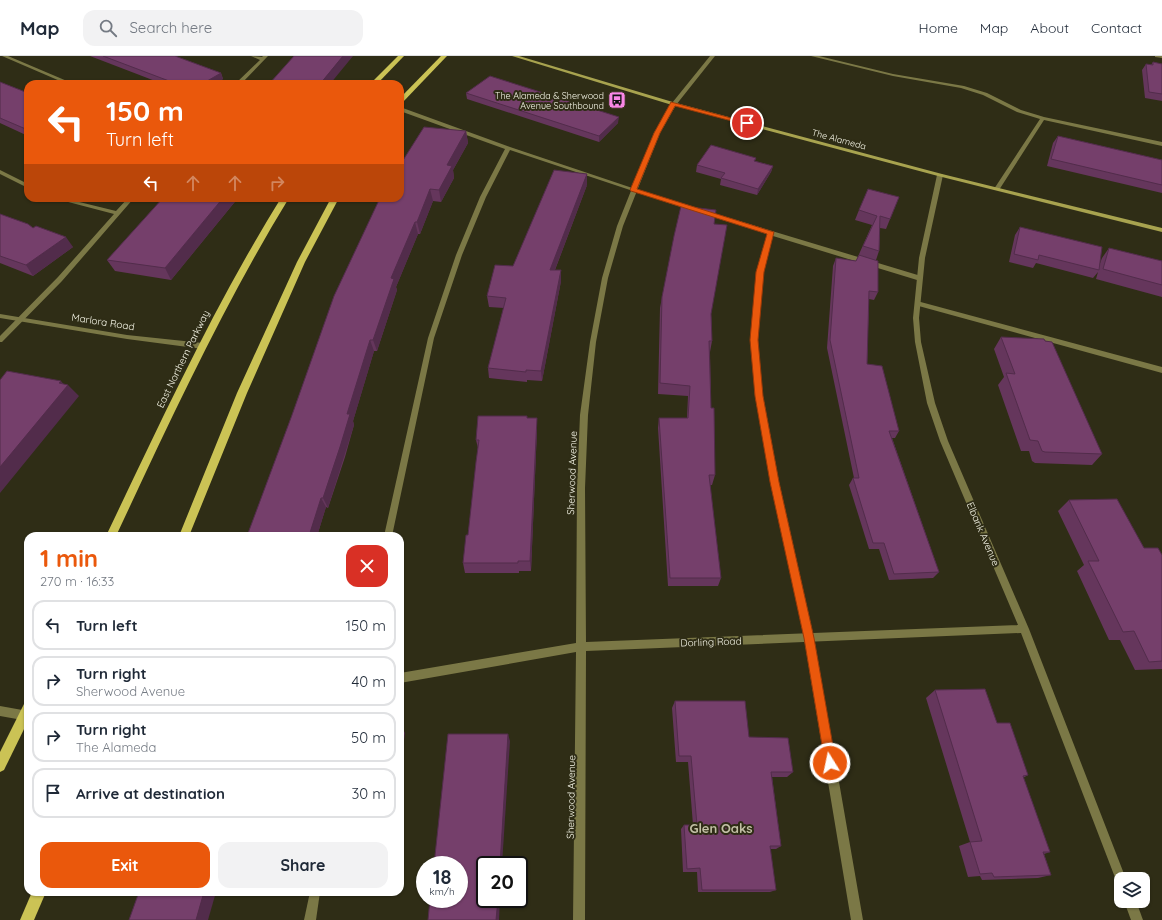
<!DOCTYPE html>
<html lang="en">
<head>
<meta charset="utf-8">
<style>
	body { margin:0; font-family:Quicksand,sans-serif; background:#f2f2f3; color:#1f2937; height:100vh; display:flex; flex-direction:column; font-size:15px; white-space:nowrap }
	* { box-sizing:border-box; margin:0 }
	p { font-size:13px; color:#747a83 }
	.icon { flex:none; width:22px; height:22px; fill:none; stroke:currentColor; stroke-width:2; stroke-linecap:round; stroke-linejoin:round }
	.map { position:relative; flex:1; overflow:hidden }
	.sheet { position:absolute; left:24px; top:476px; width:380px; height:364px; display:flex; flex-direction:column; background:#fff; border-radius:12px; box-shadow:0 1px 3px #0004 }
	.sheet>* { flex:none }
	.banner { position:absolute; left:24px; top:24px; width:380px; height:122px; border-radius:12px; box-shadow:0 1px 3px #0004; background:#ea580c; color:#fff; overflow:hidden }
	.tools { position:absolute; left:1114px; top:816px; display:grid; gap:8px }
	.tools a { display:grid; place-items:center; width:36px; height:36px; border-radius:8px; background:#fff; box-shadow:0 1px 3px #0004; font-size:20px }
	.speed { position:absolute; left:416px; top:800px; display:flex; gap:8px; font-size:20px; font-weight:700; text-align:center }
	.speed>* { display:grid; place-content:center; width:52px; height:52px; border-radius:50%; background:#fff; box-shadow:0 1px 3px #0004; line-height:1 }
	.speed small { font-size:10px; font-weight:400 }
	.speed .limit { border:2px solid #111; border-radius:6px; background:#fff; color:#111 }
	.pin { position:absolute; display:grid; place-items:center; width:34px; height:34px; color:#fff; margin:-17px; border:2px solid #fff; border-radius:50%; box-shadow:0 1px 4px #0007 }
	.me { position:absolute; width:44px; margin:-22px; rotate:350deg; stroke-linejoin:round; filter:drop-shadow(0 0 3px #0008) }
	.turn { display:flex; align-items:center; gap:14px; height:84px; padding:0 16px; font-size:18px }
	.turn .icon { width:52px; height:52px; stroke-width:2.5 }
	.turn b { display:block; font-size:28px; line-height:34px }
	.lanes { display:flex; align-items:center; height:38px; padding:0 16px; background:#0003; justify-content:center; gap:20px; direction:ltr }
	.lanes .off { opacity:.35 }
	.round { display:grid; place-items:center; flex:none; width:42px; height:42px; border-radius:12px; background:#f2f2f3 }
	.overview { display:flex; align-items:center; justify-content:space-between; height:68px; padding:0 16px }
	h1 { font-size:24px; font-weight:800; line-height:30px; color:#ea580c }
	.button { display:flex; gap:8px; margin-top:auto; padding:8px 16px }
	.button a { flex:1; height:46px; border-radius:12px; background:#ea580c; color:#fff; font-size:16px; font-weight:800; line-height:46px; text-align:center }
	.button a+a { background:#f2f2f3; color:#1f2937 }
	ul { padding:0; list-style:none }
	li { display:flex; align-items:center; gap:12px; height:50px; margin:0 8px 6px; padding:0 8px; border:2px solid #e0e1e3; border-radius:12px }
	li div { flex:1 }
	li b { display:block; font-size:15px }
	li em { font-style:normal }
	header { display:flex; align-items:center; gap:24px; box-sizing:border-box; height:56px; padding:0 20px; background:#fff; border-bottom:1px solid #e0e1e3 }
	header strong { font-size:19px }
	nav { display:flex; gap:22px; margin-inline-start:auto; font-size:14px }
	.search { width:280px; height:36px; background:#f2f2f3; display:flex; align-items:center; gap:10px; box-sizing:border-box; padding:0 14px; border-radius:12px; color:#747a83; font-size:15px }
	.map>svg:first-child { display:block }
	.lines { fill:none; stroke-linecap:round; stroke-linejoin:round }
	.lane { fill:#7b7846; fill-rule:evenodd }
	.street { fill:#7b7846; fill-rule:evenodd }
	.secondary { fill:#a8a34f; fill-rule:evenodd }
	.primary { fill:#cbc355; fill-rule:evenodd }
	.wall { fill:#65365c }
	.shaded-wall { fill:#522c4b }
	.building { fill:#753f6b; stroke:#522c4b }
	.route { fill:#ea580c; stroke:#983908 }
	.labels { text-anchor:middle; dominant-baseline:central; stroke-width:4; stroke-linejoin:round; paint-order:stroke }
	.far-poi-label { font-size:9px; fill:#f6f6e7; stroke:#2f2d16; text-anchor:end }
	.far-street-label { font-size:9px; fill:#f6f6e7; stroke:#2f2d16 }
	.street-label { font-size:10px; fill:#f6f6e7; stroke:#2f2d16 }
	.near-neighbourhood-label { font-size:13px; font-weight:bold; fill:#c2c0a5; stroke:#2f2d16 }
</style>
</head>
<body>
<header>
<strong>Map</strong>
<div class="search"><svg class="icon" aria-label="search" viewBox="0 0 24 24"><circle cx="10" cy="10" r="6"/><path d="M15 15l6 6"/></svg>Search here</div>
<nav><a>Home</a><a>Map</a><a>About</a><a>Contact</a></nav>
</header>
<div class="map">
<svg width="1162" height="864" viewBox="0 0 1162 864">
	<rect width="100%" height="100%" fill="#2f2d16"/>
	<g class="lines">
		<!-- lane -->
		<g class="lane">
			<polygon points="251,0 262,1 263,0 268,0 241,28 235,28 260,4"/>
			<polygon points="811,0 819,0 893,18 964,30 987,37 1021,54 1044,61 1162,86 1162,90 1044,64 999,134 995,134 994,133 1040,63 1017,56 983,39 961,32 893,20"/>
			<polygon points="400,51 510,91 698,154 697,155 693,155 510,94 486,141 462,199 434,282 392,480 384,480 428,282 456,199 480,141 505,93 400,55"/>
			<polygon points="0,114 28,128 28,132 0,118"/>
			<polygon points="53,142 63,142 116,155 128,142 134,142 62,225 2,286 0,286 0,280 58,221 114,158"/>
			<polygon points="706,155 921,220 922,222 921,224 917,224 773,180 763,216 757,284 763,340 779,426 814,582 863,864 851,864 804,582 771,426 755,340 751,284 757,216 767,178 704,158 704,156"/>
			<polygon points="915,245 917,245 1162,311 1162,317 915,249"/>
			<polygon points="310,836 320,836 316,864 304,864"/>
		</g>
		<!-- street -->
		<g class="street">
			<polygon points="2,0 8,0 74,28 67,28"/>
			<polygon points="710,0 715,0 676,49 660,77 623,170 608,222 596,286 588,359 585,432 586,586 1018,569 940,385 927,347 915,286 913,262 919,202 937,119 942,118 943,119 925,202 919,262 921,286 935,347 948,385 1029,573 1126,823 1121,823 1121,829 1117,828 1116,824 1021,577 586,595 585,864 573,864 576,596 400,627 400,617 576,587 577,432 580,359 590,286 602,222 617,170 654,77 672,47"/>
			<polygon points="1155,0 1162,0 1162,2 1155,1"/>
			<polygon points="0,258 127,279 203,287 206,290 203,293 127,283 0,262"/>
			<polygon points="0,650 28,655 28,665 0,660"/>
			<polygon points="1124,845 1136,845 1143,864 1131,864"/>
		</g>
		<!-- secondary -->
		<polygon class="secondary" points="512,0 519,0 676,47 942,118 1162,172 1162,176 938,120 672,49"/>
		<!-- primary -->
		<g class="primary">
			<polygon points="398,0 404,0 377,28 370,28"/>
			<polygon points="441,0 447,0 402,47 400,48 400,42"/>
			<path d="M281,142H289C223,250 170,365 116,480H106C161,365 214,250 281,142Z"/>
			<polygon points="331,142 339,142 305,206 247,337 189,480 179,480 237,337 297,206"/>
			<polygon points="28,646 28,665 4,714 0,716 0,696 24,648"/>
			<polygon points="32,836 46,836 34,864 20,864"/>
		</g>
	</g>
	<!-- wall -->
	<g class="wall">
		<polygon points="90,0 175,0 221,17 223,23 215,28 163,28"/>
		<polygon points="1153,6 1162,8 1162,45 1145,42 1142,14 1146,8 1151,9"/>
		<polygon points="0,26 28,37 28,80 0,67"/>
		<polygon points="466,37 618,67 599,86 467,43"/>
		<polygon points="466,75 468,87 453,114 454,122 441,146 433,145 420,178 418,178 396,231 397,234 377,295 374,295 353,365 354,369 345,401 328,452 326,451 317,480 292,359"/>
		<polygon points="1058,80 1162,104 1162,137 1047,110 1053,87"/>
		<polygon points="756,102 755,105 773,110 771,116 757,139 720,129 721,123 696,116 697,109"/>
		<polygon points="587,129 555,214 561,225 542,325 527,324 527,326 489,322 488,312 504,252 489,251 487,240 513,210"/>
		<polygon points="899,141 886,173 880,172 879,195 876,204 878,236 874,244 869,243 867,308 899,375 895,382 892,382 939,516 933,522 889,524 879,493 869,493 849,429 853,422 854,422 827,292 833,210 836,202 856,205 872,169 855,164 859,154"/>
		<polygon points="163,142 238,142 171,224 115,215 107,204"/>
		<polygon points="0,158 33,172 73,191 33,220 0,207"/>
		<polygon points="714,168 711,258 712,285 710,296 711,352 715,419 712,429 710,429 721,522 718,530 668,530 658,372 659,362 687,362 688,340 658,338 660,252 662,241"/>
		<polygon points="1020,171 1099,210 1102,202 1109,192 1162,205 1162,241 1096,223 1098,216 1093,222 1036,207 1033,212 1009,206 1015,179"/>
		<polygon points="1001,281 1102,398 1092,409 1035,407 1032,405 1029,395 1021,395 998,329 1004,321 994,293"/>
		<polygon points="527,362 537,362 537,373 531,515 519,515 519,517 465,517 463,507 468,479 478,392 476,384"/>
		<polygon points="1069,444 1144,492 1162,499 1162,613 1135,614 1120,584 1109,584 1077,515 1084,509 1058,455"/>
		<polygon points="935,634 997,667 1028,719 1023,722 1050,796 1044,798 1051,819 1038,822 982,824 980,820 968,821 959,790 970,786 926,642"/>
		<polygon points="675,645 749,681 793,716 787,721 772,721 781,790 776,793 770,793 776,834 770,836 698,836 697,816 683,816 681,773 684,769 693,769 688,706 676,706 672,652"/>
	</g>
	<!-- shaded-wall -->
	<g class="shaded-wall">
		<polygon points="343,0 353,0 330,28 320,28"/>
		<polygon points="221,17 223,23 215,28 202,28"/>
		<polygon points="619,61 618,67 599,86 599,80"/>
		<polygon points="466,75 468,87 453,114 454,122 441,146 439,134 447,109"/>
		<polygon points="773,110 771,116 757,139 758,133"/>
		<polygon points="587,118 587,129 551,224 550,214"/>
		<polygon points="430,133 433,145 420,178 417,166"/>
		<polygon points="223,142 238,142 171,224 165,212"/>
		<polygon points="415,166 418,178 396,231 397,234 377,295 373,284 391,222"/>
		<polygon points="66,181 73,191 33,220 26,209"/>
		<polygon points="561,214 561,225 542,325 541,315"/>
		<polygon points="370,284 374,295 353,365 354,369 328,452 323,442 347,358"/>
		<polygon points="61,325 66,331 68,329 79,340 0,437 0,411"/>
		<polygon points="537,362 537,373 531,515 530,505"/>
		<polygon points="321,442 326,451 317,480 309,480"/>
		<polygon points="403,673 405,677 400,712 400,691"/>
		<polygon points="508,678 510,685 502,809 500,809"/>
		<polygon points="204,836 216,836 208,864 196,864"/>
		<polygon points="498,843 500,843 499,864 496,864"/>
	</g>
	<!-- building -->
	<g class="building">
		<polygon points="103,0 175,0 221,17 202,28 177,28"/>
		<polygon points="294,0 343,0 320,28 269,28"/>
		<polygon points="1153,6 1162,8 1162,38 1149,36 1146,8 1153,9"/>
		<polygon points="490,20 619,61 599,80 466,37"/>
		<polygon points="0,26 28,37 28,74 0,62"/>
		<polygon points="424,71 466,75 447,109 452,110 439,134 430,133 417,166 415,166 391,222 394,223 373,284 370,284 347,358 350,358 340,391 323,442 321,442 309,480 247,480 292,359 334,240 380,142 400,142 400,109"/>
		<polygon points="1058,80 1162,104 1162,129 1051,103"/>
		<polygon points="711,89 756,102 754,105 773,110 758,133 721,122 725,117 697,109"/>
		<polygon points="554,114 587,118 550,214 561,214 541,315 526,314 526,316 488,312 506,242 487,240 495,209 513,210"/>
		<polygon points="868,133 899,141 890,163 880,160 879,195 863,190 877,160 859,154"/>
		<polygon points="163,142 223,142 165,212 107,204"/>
		<polygon points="681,150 716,154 714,168 727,169 711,258 712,285 709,285 711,352 714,352 715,419 709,419 721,522 670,522 659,362 688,362 690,330 660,327 662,241 674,180"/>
		<polygon points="0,158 28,168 33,172 36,170 66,181 26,209 0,200"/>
		<polygon points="1020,171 1102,191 1099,214 1039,199 1038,204 1014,198"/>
		<polygon points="1109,192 1162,205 1162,229 1103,213"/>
		<polygon points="859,199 878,205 878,236 869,235 867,308 882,310 899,375 889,375 939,516 894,518 884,487 873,487 853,422 859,422 830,284 836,202 856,205"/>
		<polygon points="1001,281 1044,283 1045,285 1052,286 1102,398 1045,396 1042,395 1038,385 1030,384 1006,317 1015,318"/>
		<polygon points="7,315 61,325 59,327 68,329 0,411 0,324"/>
		<polygon points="478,360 527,360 527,362 537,362 530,505 518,505 518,507 463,507 466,479 468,479 476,406 479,384 476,384"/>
		<polygon points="1117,443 1144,492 1158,492 1162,499 1162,605 1149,606 1134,575 1123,576 1088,505 1099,505 1069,444"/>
		<polygon points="985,633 997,667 1010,667 1028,719 1023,720 1050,796 1043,796 1051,819 994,821 992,817 980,818 970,786 982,785 935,634"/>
		<polygon points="675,645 745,645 749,681 788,682 793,716 771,716 781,790 770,790 776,834 702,834 700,812 687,813 684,769 697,769 691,700 679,700"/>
		<polygon points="400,673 403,673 400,691"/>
		<polygon points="448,678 508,678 500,809 485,809 485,843 498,843 496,864 428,864 430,843 459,843 459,809 434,809"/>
		<polygon points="139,836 204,836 196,864 129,864"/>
	</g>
	<!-- route -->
	<polygon class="route" points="671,46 750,67 747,69 675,50 660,77 637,133 774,176 764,216 758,284 763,340 779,426 814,582 836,707 835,711 830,713 826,711 825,707 804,582 770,426 755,340 750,284 756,216 767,178 631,135 630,134 654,77"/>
	<!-- icons -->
	<defs>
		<symbol id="bus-square" viewBox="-11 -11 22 22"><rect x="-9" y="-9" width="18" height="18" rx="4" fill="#fa87e6" stroke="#2f2d16"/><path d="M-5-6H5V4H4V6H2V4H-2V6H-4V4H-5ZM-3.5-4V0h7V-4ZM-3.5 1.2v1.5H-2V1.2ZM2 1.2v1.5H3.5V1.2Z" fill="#111"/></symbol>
	</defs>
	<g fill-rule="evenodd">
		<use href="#bus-square" x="607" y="34" width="20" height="20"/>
	</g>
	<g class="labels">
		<!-- far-poi labels -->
		<g class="far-poi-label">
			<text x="604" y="39">The Alameda &amp; Sherwood<tspan x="604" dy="10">Avenue Southbound</tspan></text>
		</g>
		<!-- far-street labels -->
		<g class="far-street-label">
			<text transform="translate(839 83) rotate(15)">The Alameda</text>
		</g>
		<!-- street labels -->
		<g class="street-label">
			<text transform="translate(103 266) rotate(9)">Marlora Road</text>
			<text transform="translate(183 303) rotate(-64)">East Northern Parkway</text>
			<text transform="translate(572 417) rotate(-88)">Sherwood Avenue</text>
			<text transform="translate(983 478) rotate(67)">Elbank Avenue</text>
			<text transform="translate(711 586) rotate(-2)">Dorling Road</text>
			<text transform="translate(571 741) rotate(-89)">Sherwood Avenue</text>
		</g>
		<!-- near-neighbourhood labels -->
		<g class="near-neighbourhood-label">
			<text x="721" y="772">Glen Oaks</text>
		</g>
	</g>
</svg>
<div class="tools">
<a><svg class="icon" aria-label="layers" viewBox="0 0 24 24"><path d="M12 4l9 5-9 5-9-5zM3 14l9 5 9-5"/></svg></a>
</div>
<div class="speed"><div>18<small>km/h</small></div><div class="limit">20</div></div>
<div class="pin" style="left:747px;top:67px;background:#d93025"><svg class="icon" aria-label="arrive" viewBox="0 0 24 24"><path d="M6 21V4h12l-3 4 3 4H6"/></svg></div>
<svg class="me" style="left:830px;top:707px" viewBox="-20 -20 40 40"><circle r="17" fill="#ea580c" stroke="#fff" stroke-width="3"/><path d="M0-11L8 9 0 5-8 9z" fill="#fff"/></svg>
<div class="banner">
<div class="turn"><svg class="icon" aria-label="left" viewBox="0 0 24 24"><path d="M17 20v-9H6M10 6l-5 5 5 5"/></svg><div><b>150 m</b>Turn left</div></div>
<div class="lanes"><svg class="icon" aria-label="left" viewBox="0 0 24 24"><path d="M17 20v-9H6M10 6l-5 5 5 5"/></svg><svg class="icon off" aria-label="ahead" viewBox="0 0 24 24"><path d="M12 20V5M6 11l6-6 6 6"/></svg><svg class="icon off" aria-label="ahead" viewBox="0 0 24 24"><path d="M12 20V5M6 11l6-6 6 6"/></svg><svg class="icon off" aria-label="right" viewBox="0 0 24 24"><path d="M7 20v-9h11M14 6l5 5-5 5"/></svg></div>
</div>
<section class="sheet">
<div class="overview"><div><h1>1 min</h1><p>270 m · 16:33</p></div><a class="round" style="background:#d93025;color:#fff"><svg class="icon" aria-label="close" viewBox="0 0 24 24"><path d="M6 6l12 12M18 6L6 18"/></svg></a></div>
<ul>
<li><svg class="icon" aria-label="left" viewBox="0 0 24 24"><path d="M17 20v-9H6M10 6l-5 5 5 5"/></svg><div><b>Turn left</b></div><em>150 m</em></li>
<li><svg class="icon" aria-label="right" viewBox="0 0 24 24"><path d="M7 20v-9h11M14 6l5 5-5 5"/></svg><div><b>Turn right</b><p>Sherwood Avenue</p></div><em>40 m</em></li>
<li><svg class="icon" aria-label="right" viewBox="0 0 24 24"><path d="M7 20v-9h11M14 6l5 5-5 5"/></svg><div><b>Turn right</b><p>The Alameda</p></div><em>50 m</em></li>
<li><svg class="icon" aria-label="arrive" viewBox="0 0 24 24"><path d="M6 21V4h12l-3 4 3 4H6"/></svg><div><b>Arrive at destination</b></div><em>30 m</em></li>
</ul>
<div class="button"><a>Exit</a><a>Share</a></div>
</section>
</div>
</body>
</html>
